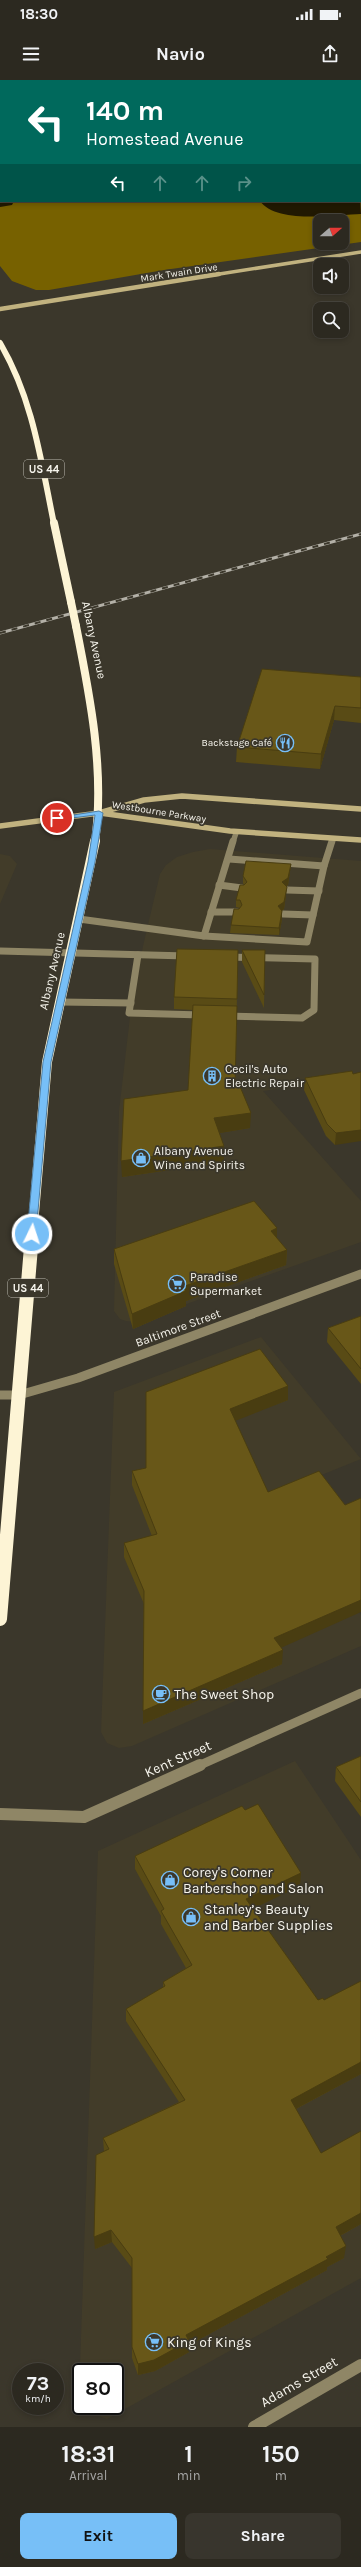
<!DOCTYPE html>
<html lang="en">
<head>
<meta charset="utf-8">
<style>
	body { margin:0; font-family:Karla,sans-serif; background:#38352d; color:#f1f3f6; height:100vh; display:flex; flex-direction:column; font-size:15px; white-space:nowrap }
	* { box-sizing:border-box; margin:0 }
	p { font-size:13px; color:#a6a6a5 }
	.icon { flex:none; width:22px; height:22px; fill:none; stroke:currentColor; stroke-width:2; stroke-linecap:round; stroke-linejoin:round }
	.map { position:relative; height:2347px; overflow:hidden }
	.drawer { display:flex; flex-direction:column; background:#2c2920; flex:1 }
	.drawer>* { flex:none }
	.hud { position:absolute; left:0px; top:0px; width:361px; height:122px; box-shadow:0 2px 6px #0003,0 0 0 1px #48453e; background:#00695c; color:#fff; overflow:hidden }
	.needle { width:26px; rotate:70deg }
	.buttons { position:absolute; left:313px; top:134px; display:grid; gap:8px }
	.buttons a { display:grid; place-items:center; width:36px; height:36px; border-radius:8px; background:#2c2920; box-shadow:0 2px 6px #0003,0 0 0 1px #48453e; font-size:20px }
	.speed { position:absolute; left:12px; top:2283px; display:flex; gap:8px; font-size:20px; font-weight:700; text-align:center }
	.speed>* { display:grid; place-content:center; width:52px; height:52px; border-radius:50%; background:#2c2920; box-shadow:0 2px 6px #0003,0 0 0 1px #48453e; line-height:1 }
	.speed small { font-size:10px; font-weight:400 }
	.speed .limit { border:2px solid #111; border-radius:6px; background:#fff; color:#111 }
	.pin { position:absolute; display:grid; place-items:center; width:34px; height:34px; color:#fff; margin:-17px; border:2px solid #fff; border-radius:50%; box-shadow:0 1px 4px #0007 }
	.me { position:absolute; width:44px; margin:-22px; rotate:4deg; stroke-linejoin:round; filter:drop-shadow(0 0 3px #0008) }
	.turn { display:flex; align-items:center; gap:14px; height:84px; padding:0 20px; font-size:18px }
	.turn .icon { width:52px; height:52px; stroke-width:2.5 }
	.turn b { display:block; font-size:28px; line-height:34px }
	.lanes { display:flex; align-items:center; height:38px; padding:0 20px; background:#0003; justify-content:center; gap:20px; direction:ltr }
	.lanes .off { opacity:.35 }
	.eta { display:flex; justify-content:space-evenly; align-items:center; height:68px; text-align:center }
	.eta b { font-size:24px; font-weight:700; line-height:28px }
	.action { display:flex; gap:8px; margin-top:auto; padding:8px 20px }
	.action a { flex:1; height:46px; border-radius:8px; background:#77bff7; color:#111; font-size:16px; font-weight:700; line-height:46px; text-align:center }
	.action a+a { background:#38352d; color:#f1f3f6 }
	.status { display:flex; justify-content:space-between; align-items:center; height:28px; padding:0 20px; background:#2c2920; direction:ltr }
	.status svg { height:11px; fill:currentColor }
	header { display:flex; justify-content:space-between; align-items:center; height:52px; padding:0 20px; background:#2c2920; font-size:18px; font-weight:700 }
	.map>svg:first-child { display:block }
	.built { fill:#423c29 }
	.forest { fill:#776100; fill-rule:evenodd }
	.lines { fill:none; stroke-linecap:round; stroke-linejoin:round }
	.river { fill:#211902; fill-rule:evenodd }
	.lane-far1 { stroke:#8f8666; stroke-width:5.5 }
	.lane { stroke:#8f8666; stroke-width:7 }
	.street-far1 { stroke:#8f8666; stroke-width:9 }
	.street { stroke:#8f8666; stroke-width:12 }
	.secondary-far2 { stroke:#c1b27f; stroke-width:3.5 }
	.secondary-far1 { stroke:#c1b27f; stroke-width:4.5 }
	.secondary { stroke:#c1b27f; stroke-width:5.5 }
	.highway-far3 { stroke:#fdf4d5; stroke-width:6 }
	.highway-far2 { stroke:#fdf4d5; stroke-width:8 }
	.highway-far1 { stroke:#fdf4d5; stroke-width:10 }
	.highway { stroke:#fdf4d5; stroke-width:14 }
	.rail-casing { stroke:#b3b0a7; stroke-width:3 }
	.rail { stroke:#3b372b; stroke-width:2; stroke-dasharray:6; stroke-linecap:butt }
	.highway-bridge { stroke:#fdf4d5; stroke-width:8 }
	.wall { fill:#594b15 }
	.shaded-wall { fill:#493d11 }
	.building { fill:#685718; stroke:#493d11 }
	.route { fill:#77bff7; stroke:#4d7ca1 }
	.labels { text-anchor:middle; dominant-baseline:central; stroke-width:3.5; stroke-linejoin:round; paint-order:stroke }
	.far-street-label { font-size:10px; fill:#f7f5ed; stroke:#3b372b }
	.far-poi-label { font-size:10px; fill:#f7f5ed; stroke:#3b372b; text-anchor:end }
	.shield { fill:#3b372b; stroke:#bfbcb3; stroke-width:1 }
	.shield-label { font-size:11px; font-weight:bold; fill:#f7f5ed }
	.street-label { font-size:12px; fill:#f7f5ed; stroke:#3b372b }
	.poi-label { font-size:12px; fill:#f7f5ed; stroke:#3b372b; text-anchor:start }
	.near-poi-label { font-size:14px; fill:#f7f5ed; stroke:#3b372b; text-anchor:start }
	.near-street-label { font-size:14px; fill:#f7f5ed; stroke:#3b372b }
</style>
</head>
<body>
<div class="status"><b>18:30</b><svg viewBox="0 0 49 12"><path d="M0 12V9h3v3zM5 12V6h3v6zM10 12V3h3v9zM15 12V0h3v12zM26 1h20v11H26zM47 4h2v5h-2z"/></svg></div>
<header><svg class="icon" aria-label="menu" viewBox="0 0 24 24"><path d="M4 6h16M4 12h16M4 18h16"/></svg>Navio<svg class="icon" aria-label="share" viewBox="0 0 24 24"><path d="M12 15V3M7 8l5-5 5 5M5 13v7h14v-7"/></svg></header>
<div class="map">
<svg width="361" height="2347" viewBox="0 0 361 2347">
	<rect width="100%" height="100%" fill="#3b372b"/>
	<!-- built -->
	<g class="built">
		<polygon points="210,769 361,781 361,997 263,1011 361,1121 361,1162 136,1242 126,1241 120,1239 114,1231 119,1031 130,937 143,866 160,794 166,785 177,777 193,772"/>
		<polygon points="0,774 10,776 17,784 0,824"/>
		<polygon points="261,1257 361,1379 272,1415 361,1535 361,1566 132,1666 119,1668 107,1663 101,1652 114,1312"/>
		<polygon points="295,1681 361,1780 361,2198 107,2339 88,2332 85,2326 115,2326 115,2292 81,2292 81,2318 79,2315 98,1771"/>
	</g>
	<!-- forest -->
	<path class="forest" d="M360,30L361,162L164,190L49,210H36L12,201L0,186V94L1,121H360ZM320,141H342V163H320Z"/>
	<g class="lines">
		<!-- river -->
		<g class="river">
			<polygon points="0,109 1,121 14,121 12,125 0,127"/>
			<path d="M360,116L361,134C335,135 276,144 260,121H360Z"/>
		</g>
		<!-- lane-far1 -->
		<g class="lane-far1">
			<polyline points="233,762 236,753"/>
			<polyline points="332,762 333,759"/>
		</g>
		<!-- lane -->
		<g class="lane">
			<polyline points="229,779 324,786 332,761"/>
			<polyline points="219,805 242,808"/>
			<polyline points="287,810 319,811"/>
			<polyline points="211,832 237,832"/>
			<polyline points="283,834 313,835"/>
			<polyline points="79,839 204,856 233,761"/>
			<polyline points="204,856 307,862 324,786"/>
			<polyline points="0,871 187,876"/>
			<polyline points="138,875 129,933 202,935"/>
			<polyline points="60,922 131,923"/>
			<polyline points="225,936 302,938 314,930 315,879 229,877"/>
		</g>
		<!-- street-far1 -->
		<g class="street-far1">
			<polyline points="0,1315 19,1315 78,1298 361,1194"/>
			<polyline points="198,1686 361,1613"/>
		</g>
		<!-- street -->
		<g class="street">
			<polyline points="0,1734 84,1737 200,1685"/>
			<polyline points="254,2347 361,2285"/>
		</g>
		<!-- secondary-far2 -->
		<polyline class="secondary-far2" points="213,195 361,172"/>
		<!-- secondary-far1 -->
		<polyline class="secondary-far1" points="0,229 219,194"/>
		<!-- secondary -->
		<g class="secondary">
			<polyline points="100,733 230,751 361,760"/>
			<polyline points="0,746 99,733 144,720 182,716 361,729"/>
		</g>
		<!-- highway-far3 -->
		<path class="highway-far3" d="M0,263C33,319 41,381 54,444"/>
		<!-- highway-far2 -->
		<g class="highway-far2">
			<polyline points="54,443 71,522"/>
			<path d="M76,546C90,616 105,691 95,762"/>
		</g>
		<!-- highway-far1 -->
		<polyline class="highway-far1" points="31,1168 47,982 95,761"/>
		<!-- highway -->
		<polyline class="highway" points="0,1539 31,1167"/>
		<defs>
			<polyline id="rail" points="0,553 361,454"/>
		</defs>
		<!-- rail casing -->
		<use href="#rail" class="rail-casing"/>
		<!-- rail -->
		<use href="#rail" class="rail"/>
		<!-- highway-bridge -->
		<polyline class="highway-bridge" points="71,522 76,546"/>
	</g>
	<!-- wall -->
	<g class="wall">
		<polygon points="361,597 361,643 334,640 320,689 236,682 237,667"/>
		<polygon points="291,784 288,805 286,807 286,815 284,829 282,831 282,839 279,855 230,853 231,845 240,828 236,827 236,820 244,805 243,803 243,796"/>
		<polygon points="238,870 235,1005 250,1048 219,1053 224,1082 122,1097 188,1010 193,930 174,929 174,917"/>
		<polygon points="242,870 265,870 264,928 242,882"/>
		<polygon points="352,991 335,1065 326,1056 304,1010 305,998"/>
		<polygon points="277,1148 277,1158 287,1170 286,1185 186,1221 186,1226 133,1249 114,1184 114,1169"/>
		<polygon points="361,1236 361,1304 327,1262 328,1248"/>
		<polygon points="288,1306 288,1320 235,1340 281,1568 282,1584 143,1644 144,1524 124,1477 124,1463 152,1456 132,1405 132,1391 146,1388"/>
		<polygon points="361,1676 361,1737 335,1701 336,1687"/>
		<polygon points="135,1776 300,1806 253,1828 318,1920 324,1920 361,1901 361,1994 296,2029 361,2144 340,2156 344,2178 327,2187 327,2190 189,2265 189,2272 155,2291 138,2295 132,2278 132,2188 112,2162 95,2169 104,2071 103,2058 179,2022 126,1941 126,1929 163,1907 163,1902 186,1888 161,1844 161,1836 135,1789"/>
	</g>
	<!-- shaded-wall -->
	<g class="shaded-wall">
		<polygon points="335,626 334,640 320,689 321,674"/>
		<polygon points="291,784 288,805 282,809 282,802"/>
		<polygon points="287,807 286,815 284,829 278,833 278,826"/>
		<polygon points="282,831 282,839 279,855 279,848"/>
		<polygon points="251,1033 250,1048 214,1054 214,1038"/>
		<polygon points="361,1050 361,1061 335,1065 336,1053"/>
		<polygon points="224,1066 224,1082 122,1097 121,1081"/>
		<polygon points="277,1148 277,1164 271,1151"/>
		<polygon points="287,1170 286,1185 186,1221 186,1226 133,1249 132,1234 182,1207"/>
		<polygon points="288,1306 288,1320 230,1343 230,1329"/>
		<polygon points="361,1520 361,1532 274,1571 274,1558"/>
		<polygon points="283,1570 282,1584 143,1644 143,1631"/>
		<polygon points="301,1793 300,1806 246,1832 246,1819"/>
		<polygon points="361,1982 361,1994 290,2032 291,2020"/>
		<polygon points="361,2133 361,2144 334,2159 336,2147"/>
		<polygon points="111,2150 112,2162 95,2169 94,2157"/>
		<polygon points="346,2166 344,2178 327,2187 327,2190 189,2265 189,2272 155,2291 138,2295 138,2284 186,2255"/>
	</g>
	<!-- building -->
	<g class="building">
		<polygon points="262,589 361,597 361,628 335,626 321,674 237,667"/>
		<polygon points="246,781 291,784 288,798 282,802 287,807 284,822 278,826 282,831 279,848 231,845 234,829 239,829 242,825 240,820 236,820 240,805 244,805 247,802 243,796"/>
		<polygon points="177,869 238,870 237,919 174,917"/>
		<polygon points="242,870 265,870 264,915"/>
		<polygon points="193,925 237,926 235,1005 239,1004 251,1033 214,1038 224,1066 121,1081 124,1019 188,1010"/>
		<polygon points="352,991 353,994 361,992 361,1050 336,1053 327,1044 305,998"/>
		<polygon points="254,1121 277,1148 271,1151 287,1170 182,1207 186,1211 132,1234 114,1169"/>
		<polygon points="361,1236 361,1289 328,1248"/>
		<polygon points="260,1269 288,1306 230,1329 268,1412 319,1391 345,1425 361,1418 361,1520 274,1558 283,1570 143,1631 144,1511 124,1463 157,1454 132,1391 146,1388 146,1312"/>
		<polygon points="361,1676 361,1722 336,1687"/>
		<polygon points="258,1724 301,1793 246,1819 318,1920 323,1918 324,1920 361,1901 361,1982 291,2020 321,2073 361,2051 361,2133 336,2147 346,2166 326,2177 328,2179 186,2255 189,2261 154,2280 138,2284 132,2267 132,2178 111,2150 94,2157 96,2075 109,2069 103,2058 185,2020 126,1929 165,1906 163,1902 192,1885 161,1831 164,1829 135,1776 242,1726 245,1730"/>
	</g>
	<!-- route -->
	<polygon class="route" points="99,731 103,733 95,782 51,982 36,1154 32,1157 27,1154 43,982 88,782 95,735 57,740 54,738"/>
	<!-- icons -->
	<defs>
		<symbol id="restaurant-ring" viewBox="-11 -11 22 22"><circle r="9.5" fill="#3b372b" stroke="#77bff7" stroke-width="1.5"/><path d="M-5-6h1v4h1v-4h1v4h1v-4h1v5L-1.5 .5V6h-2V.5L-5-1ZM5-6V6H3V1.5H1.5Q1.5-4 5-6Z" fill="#77bff7"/></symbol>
		<symbol id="building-ring" viewBox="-11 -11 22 22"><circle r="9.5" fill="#3b372b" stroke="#77bff7" stroke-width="1.5"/><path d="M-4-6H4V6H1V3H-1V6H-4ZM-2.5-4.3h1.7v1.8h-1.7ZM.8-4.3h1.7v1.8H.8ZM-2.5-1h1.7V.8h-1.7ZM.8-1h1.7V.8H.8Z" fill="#77bff7"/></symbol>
		<symbol id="shop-ring" viewBox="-11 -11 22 22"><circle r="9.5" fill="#3b372b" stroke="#77bff7" stroke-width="1.5"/><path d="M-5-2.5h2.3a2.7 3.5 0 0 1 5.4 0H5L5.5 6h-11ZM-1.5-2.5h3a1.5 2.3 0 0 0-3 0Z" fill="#77bff7"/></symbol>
		<symbol id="supermarket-ring" viewBox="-11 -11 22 22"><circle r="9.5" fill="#3b372b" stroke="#77bff7" stroke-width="1.5"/><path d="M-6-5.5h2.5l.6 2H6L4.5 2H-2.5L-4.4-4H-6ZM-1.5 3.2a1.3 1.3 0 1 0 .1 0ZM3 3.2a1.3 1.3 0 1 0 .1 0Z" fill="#77bff7"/></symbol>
		<symbol id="cafe-ring" viewBox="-11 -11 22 22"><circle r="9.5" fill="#3b372b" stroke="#77bff7" stroke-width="1.5"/><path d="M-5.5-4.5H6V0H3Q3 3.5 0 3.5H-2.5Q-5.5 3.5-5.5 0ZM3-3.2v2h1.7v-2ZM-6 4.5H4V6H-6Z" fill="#77bff7"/></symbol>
	</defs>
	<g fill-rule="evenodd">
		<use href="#restaurant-ring" x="275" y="653" width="20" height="20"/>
		<use href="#building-ring" x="202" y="986" width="20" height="20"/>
		<use href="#shop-ring" x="131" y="1068" width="20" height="20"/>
		<use href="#supermarket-ring" x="167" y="1194" width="20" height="20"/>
		<use href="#cafe-ring" x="151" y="1604" width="20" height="20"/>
		<use href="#shop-ring" x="160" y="1790" width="20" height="20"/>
		<use href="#shop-ring" x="181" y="1827" width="20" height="20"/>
		<use href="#supermarket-ring" x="144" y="2252" width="20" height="20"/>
	</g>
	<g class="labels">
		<!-- far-street labels -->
		<g class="far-street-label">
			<text transform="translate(179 193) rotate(-9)">Mark Twain Drive</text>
			<text transform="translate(159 732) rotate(9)">Westbourne Parkway</text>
		</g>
		<!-- far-poi labels -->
		<g class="far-poi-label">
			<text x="272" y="663">Backstage Café</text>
		</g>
		<!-- shield labels -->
		<g class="shield">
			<rect x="24" y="380" width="40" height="18" rx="3"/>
			<rect x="8" y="1199" width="40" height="18" rx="3"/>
		</g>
		<g class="shield-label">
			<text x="44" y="389">US 44</text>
			<text x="28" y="1208">US 44</text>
		</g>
		<!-- street labels -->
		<g class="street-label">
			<text transform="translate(94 560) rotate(78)">Albany Avenue</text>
			<text transform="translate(52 891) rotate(-77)">Albany Avenue</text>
			<text transform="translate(178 1248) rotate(-20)">Baltimore Street</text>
		</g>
		<!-- poi labels -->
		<g class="poi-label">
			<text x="225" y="989">Cecil's Auto<tspan x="225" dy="14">Electric Repair</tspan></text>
			<text x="154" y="1071">Albany Avenue<tspan x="154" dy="14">Wine and Spirits</tspan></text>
			<text x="190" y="1197">Paradise<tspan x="190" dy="14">Supermarket</tspan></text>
		</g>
		<!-- near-poi labels -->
		<g class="near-poi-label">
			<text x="174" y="1614">The Sweet Shop</text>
			<text x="183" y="1792">Corey's Corner<tspan x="183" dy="16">Barbershop and Salon</tspan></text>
			<text x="204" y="1829">Stanley’s Beauty<tspan x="204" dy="16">and Barber Supplies</tspan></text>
			<text x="167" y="2262">King of Kings</text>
		</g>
		<!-- near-street labels -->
		<g class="near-street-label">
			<text transform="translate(178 1679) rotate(-24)">Kent Street</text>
			<text transform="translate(299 2302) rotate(-30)">Adams Street</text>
		</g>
	</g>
</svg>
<div class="buttons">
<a><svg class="needle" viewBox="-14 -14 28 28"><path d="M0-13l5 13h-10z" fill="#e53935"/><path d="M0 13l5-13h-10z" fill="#a6a6a5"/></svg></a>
<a><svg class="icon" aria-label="sound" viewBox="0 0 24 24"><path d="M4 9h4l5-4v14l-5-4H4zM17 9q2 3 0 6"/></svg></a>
<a><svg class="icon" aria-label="search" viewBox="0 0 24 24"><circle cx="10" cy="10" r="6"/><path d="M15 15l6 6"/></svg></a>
</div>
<div class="speed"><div>73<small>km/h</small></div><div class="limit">80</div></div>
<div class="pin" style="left:57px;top:738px;background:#d93025"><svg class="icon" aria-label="arrive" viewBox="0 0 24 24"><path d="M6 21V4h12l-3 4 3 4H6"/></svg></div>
<svg class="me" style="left:32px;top:1154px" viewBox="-20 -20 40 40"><circle r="17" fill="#77bff7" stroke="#fff" stroke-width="3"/><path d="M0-11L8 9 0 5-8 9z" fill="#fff"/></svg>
<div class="hud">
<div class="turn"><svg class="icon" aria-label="left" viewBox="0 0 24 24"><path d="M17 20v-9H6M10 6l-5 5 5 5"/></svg><div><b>140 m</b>Homestead Avenue</div></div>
<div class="lanes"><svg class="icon" aria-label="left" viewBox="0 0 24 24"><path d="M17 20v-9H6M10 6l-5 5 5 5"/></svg><svg class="icon off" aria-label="ahead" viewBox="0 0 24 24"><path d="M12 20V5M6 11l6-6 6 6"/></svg><svg class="icon off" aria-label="ahead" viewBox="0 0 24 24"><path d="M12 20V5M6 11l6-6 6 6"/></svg><svg class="icon off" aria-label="right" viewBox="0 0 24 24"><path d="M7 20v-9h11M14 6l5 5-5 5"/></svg></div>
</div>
</div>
<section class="drawer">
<div class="eta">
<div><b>18:31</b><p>Arrival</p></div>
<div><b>1</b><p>min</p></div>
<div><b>150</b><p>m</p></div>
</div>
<div class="action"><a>Exit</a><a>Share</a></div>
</section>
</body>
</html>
